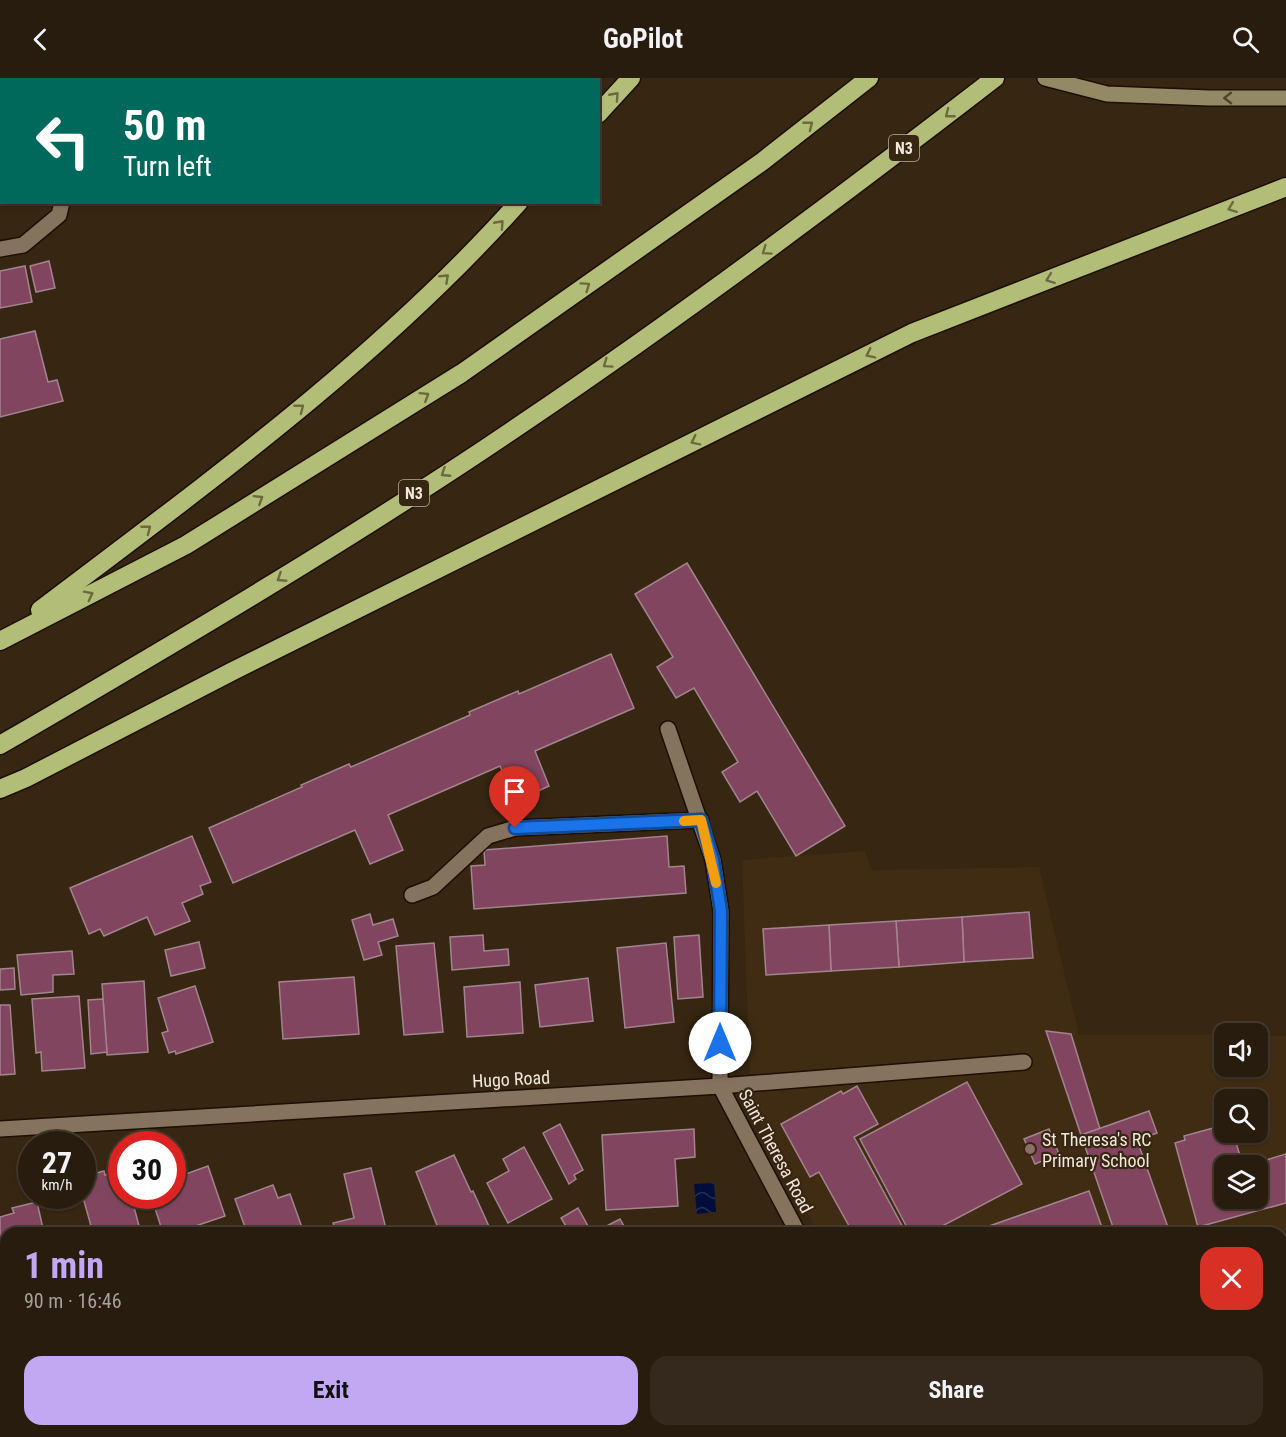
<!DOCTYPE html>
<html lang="en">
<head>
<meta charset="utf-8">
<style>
	body { margin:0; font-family:"Roboto Condensed",sans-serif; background:#34291c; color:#f1f3f6; height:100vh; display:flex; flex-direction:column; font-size:22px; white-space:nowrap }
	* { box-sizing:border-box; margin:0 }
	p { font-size:20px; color:#a5a19e }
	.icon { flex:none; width:33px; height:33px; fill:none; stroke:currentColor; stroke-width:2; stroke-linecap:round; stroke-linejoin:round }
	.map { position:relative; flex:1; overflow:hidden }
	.details { position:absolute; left:0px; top:1149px; width:1287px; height:210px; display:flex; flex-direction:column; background:#281c0e; border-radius:18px 18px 0 0; box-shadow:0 2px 4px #0004,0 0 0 2px #443a2e }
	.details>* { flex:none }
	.hud { position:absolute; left:0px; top:0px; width:600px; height:126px; box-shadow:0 2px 4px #0004,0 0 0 2px #443a2e; background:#00695c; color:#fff; overflow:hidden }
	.buttons { position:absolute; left:1214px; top:945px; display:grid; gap:12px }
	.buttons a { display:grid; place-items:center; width:54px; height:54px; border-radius:12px; background:#281c0e; box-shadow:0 2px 4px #0004,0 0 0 2px #443a2e; font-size:30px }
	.speed { position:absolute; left:18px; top:1053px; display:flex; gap:12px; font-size:30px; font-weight:700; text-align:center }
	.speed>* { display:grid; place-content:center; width:78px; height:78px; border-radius:50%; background:#281c0e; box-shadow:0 2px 4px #0004,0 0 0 2px #443a2e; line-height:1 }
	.speed small { font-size:15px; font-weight:400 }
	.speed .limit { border:9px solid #d22; background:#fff; color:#111 }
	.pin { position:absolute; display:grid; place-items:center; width:51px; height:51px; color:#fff; margin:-62px -26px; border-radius:50% 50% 50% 0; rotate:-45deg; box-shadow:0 0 6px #0007 }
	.pin .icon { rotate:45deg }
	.me { position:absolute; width:66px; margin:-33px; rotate:0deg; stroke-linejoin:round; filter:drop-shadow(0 0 4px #0008) }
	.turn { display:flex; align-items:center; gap:21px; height:126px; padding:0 24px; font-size:27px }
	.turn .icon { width:78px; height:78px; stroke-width:2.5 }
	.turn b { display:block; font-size:42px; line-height:51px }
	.round { display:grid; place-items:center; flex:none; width:63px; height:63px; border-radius:18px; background:#34291c }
	.summary { display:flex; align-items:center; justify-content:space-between; height:102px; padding:0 24px }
	h1 { font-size:36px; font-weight:700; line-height:45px; color:#c2a8f2 }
	.button { display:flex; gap:12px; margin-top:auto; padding:12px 24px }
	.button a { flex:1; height:69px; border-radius:18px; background:#c2a8f2; color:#111; font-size:24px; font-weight:700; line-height:69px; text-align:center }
	.button a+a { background:#34291c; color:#f1f3f6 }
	header { display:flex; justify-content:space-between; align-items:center; height:78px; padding:0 24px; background:#281c0e; font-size:27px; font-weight:700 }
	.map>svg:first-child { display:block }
	.built { fill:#402c12; fill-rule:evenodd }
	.water { fill:url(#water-waves) }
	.building { fill:#82455f; stroke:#a2848f; stroke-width:1.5 }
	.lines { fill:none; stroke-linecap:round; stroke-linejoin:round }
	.service-casing { stroke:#1d0f00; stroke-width:18 }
	.minor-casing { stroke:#1d0f00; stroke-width:18 }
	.secondary-casing { stroke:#1d0f00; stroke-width:18 }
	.motorway-casing { stroke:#1d0f00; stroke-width:21 }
	.service { stroke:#86735d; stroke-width:15 }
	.minor { stroke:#86735d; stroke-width:15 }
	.secondary { stroke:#938a65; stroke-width:15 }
	.motorway { stroke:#b2be77; stroke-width:18 }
	.oneway { stroke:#6e6a3f }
	.oneway2 { stroke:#52442b }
	.route-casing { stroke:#114b97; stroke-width:15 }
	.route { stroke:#1a73e8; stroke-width:10 }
	.slow { stroke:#f59e0b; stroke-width:10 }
	.education-dot { fill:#8d6e63; stroke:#362612; stroke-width:2 }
	.labels { text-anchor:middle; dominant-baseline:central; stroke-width:4.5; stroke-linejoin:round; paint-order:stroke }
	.shield { fill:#362612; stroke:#b9ad9f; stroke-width:1.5 }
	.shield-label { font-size:16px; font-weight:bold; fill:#f1e7db }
	.street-label { font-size:18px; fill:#f1e7db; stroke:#362612 }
	.poi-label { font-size:18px; fill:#f1e7db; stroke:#362612; text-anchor:start }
</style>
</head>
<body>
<header><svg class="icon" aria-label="back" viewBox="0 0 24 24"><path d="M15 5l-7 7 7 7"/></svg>GoPilot<svg class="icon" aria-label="search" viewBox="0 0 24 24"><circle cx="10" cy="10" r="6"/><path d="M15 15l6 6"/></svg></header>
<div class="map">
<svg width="1286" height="1359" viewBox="0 0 1286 1359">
	<defs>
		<pattern id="water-waves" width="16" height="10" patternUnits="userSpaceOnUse" patternTransform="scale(1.5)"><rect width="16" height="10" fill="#010d3b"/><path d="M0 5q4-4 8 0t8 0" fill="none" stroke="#263057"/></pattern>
	</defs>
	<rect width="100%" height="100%" fill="#362612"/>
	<!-- built -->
	<path class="built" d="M865,773L871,792L1039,789L1079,957H1224V988H1257V958H1286V1359H926L923,1353H1281V1155H818L751,1030L742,782ZM1224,1022H1257V1054H1224ZM1224,1088H1257V1120H1224Z"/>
	<!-- water -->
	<polygon class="water" points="714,1105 716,1134 697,1136 694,1106"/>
	<!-- building -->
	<g class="building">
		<polygon points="296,0 362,0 364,2 298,2"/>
		<polygon points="49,183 55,210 36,214 30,188"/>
		<polygon points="25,188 32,224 0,230 0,193"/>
		<polygon points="35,253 48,304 57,302 63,323 0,339 0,261"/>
		<polygon points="687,485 845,748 796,778 757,713 740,724 722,694 738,684 694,610 676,620 657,589 673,579 635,516"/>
		<polygon points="611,576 634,630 535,673 549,708 516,723 500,688 388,737 403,772 370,786 355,752 233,805 209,750 302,709 301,707 349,686 351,689 470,637 469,634 518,613 519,616"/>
		<polygon points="192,758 211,804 200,808 203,816 182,825 190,843 155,857 147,839 104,858 100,851 89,856 70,810"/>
		<polygon points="667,758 669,789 684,788 686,815 474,831 471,788 485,787 484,772"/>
		<polygon points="1029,834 1033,880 964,884 962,839"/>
		<polygon points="370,836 373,847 393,841 398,858 378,864 382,877 364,882 352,842"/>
		<polygon points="962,839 964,884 899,889 896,843"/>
		<polygon points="896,843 899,889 831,893 829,847"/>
		<polygon points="829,847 831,893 766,897 763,851"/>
		<polygon points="483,857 484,873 508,871 509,887 452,892 450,859"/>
		<polygon points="699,857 703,919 678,921 674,859"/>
		<polygon points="199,864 205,890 171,898 165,872"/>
		<polygon points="434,865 443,954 404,957 396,868"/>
		<polygon points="666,865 674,944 625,950 617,870"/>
		<polygon points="72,873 74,896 53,897 53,914 21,917 17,877"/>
		<polygon points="14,890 15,911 0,912 0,891"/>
		<polygon points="354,899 359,956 283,961 279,904"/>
		<polygon points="588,900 593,943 540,949 535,907"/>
		<polygon points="144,903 148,974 107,977 102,906"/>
		<polygon points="520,904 523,955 467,959 464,909"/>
		<polygon points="195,908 213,964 176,976 175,973 169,975 162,955 168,953 158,920"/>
		<polygon points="79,918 85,990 42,993 41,974 36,975 32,921"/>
		<polygon points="103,921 107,974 91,976 88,922"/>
		<polygon points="0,927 10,927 15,996 0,997"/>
		<polygon points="1046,953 1071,956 1100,1051 1081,1057"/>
		<polygon points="967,1004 1022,1106 929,1155 910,1155 860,1061"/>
		<polygon points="857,1008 878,1046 854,1059 906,1155 853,1155 819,1094 810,1099 781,1046 841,1013 843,1016"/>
		<polygon points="1149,1033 1157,1055 1137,1062 1170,1155 1115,1155 1081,1057"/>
		<polygon points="560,1046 583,1092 574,1097 576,1101 569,1106 543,1055"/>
		<polygon points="1224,1047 1224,1054 1233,1054 1243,1088 1224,1088 1224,1120 1257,1120 1257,1088 1246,1088 1286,1076 1286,1125 1198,1149 1175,1065 1185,1062 1184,1058"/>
		<polygon points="694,1051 695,1079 675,1081 678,1128 606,1132 602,1057"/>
		<polygon points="1049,1051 1059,1076 1035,1086 1024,1061"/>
		<polygon points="524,1069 552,1121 508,1145 487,1105 509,1093 503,1081"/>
		<polygon points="454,1077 471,1114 473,1113 492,1155 440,1155 416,1094"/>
		<polygon points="208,1088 225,1138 175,1155 163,1155 151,1118 172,1118 172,1101"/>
		<polygon points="371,1090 387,1155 336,1155 333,1145 354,1140 344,1096"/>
		<polygon points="104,1093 105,1097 122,1093 122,1118 131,1118 141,1155 93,1155 82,1116 82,1105 91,1103 89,1097"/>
		<polygon points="273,1107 278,1120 290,1116 304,1155 247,1155 235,1121"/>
		<polygon points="1089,1113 1104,1155 975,1155 975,1153"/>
		<polygon points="37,1124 44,1155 6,1155 6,1200 0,1202 0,1139 14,1135 12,1130"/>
		<polygon points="578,1130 592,1155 570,1155 561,1140"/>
		<polygon points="620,1141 628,1155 596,1155 595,1154"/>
		<polygon points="126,1353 155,1353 156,1359 128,1359"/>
		<polygon points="155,1353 203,1353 205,1359 156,1359"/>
		<polygon points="217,1353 280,1353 281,1359 218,1359"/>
		<polygon points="332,1353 396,1353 397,1359 333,1359"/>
		<polygon points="437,1353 471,1353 502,1359 436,1359"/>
		<polygon points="584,1353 642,1353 644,1354 640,1359 579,1359"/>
		<polygon points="759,1353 824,1353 828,1359 762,1359"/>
		<polygon points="1009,1353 1057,1353 1059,1359 1011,1359"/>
		<polygon points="1113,1353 1147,1353 1149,1359 1096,1359"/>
		<polygon points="1184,1353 1224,1353 1226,1359 1187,1359"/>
	</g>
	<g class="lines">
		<defs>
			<g id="service">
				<polyline points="39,0 39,2"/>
				<polyline points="205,0 205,2"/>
				<polyline points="439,2 442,0"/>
				<polyline points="0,171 23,167 59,137 62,124"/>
				<polyline points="412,817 433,809 488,758 515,750 701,742"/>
			</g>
			<g id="minor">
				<polyline points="668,651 713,782 721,833 720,1008 798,1155"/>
				<polyline points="0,1051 720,1008 1024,984"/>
				<polyline points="903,1353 907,1359"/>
			</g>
			<polyline id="secondary" points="1045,0 1107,16 1209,20 1286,20"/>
			<g id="motorway">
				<polyline points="598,36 631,0"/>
				<path d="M40,532C206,406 379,281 519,124"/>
				<polyline points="0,563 186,467 462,295 763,83 869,0"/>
				<path d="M0,667C177,564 354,460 523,345C685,236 841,119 995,0"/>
				<polyline points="0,711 26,700 231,594 912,255 1286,109"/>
			</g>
		</defs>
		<!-- service casing -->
		<use href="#service" class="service-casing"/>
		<!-- minor casing -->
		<use href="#minor" class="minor-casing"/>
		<!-- secondary casing -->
		<use href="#secondary" class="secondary-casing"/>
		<!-- motorway casing -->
		<use href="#motorway" class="motorway-casing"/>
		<!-- service -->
		<use href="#service" class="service"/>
		<!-- minor -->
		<use href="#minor" class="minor"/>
		<!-- secondary -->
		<use href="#secondary" class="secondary"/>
		<!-- motorway -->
		<use href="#motorway" class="motorway"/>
	</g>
	<!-- one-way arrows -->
	<defs><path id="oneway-chevron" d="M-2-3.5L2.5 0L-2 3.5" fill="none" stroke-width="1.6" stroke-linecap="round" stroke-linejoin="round" transform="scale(1.5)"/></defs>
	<g class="oneway">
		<use href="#oneway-chevron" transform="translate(615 18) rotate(-48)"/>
		<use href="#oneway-chevron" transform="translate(949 36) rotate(142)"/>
		<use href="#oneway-chevron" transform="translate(809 47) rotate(-38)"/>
		<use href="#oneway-chevron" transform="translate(1232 130) rotate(159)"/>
		<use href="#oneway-chevron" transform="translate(500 146) rotate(-48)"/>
		<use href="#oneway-chevron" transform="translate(766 173) rotate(145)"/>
		<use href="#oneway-chevron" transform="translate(445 200) rotate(-43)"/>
		<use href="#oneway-chevron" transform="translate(1050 201) rotate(159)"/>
		<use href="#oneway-chevron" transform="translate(586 208) rotate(-35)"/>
		<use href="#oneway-chevron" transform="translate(870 276) rotate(154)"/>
		<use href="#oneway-chevron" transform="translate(607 286) rotate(145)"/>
		<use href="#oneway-chevron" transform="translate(425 318) rotate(-32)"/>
		<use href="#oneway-chevron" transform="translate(300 330) rotate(-38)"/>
		<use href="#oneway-chevron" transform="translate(695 363) rotate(154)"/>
		<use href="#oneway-chevron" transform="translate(445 395) rotate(147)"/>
		<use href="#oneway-chevron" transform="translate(259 421) rotate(-32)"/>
		<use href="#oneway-chevron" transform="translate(147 451) rotate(-38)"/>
		<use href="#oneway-chevron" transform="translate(281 500) rotate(147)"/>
		<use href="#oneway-chevron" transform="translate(89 517) rotate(-27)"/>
	</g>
	<use class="oneway2" href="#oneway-chevron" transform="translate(1228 20) rotate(179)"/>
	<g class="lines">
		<defs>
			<polyline id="route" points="515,750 701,742 713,782 721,833 720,965"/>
		</defs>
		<!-- route casing -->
		<use href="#route" class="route-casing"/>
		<!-- route -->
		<use href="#route" class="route"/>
		<!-- slow -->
		<polyline class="slow" points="684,743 701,742 716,805"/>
	</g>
	<!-- markers -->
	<circle class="education-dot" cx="1030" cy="1071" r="6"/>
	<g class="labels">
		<!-- shield labels -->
		<g class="shield">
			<rect x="889" y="57" width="30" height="26" rx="4.5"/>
			<rect x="399" y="402" width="30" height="26" rx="4.5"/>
		</g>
		<g class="shield-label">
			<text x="904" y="70">N3</text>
			<text x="414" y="415">N3</text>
		</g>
		<!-- street labels -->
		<g class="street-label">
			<text transform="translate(511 1001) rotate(-3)">Hugo Road</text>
			<text transform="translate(776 1073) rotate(62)">Saint Theresa Road</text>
		</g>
		<!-- poi labels -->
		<g class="poi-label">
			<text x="1042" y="1061">St Theresa's RC<tspan x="1042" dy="21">Primary School</tspan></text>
		</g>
	</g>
</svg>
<div class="buttons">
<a><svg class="icon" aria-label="sound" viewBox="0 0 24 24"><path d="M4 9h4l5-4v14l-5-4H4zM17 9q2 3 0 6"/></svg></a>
<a><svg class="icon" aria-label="search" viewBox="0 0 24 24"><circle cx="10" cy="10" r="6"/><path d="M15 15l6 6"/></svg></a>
<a><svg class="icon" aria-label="layers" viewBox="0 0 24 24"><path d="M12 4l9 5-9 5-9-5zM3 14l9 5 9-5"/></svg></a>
</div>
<div class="speed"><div>27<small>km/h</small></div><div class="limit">30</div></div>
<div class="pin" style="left:515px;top:750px;background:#d93025"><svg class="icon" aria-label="arrive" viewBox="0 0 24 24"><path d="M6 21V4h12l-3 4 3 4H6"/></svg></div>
<svg class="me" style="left:720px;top:965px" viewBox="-20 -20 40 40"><circle r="19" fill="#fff"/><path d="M0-13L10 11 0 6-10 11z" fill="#1a73e8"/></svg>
<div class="hud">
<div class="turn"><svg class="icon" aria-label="left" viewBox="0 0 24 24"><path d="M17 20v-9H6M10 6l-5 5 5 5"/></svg><div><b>50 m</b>Turn left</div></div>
</div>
<section class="details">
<div class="summary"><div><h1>1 min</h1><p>90 m · 16:46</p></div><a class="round" style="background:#d93025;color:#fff"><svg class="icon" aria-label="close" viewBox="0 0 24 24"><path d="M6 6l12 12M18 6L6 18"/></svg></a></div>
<div class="button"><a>Exit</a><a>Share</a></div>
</section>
</div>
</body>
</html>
